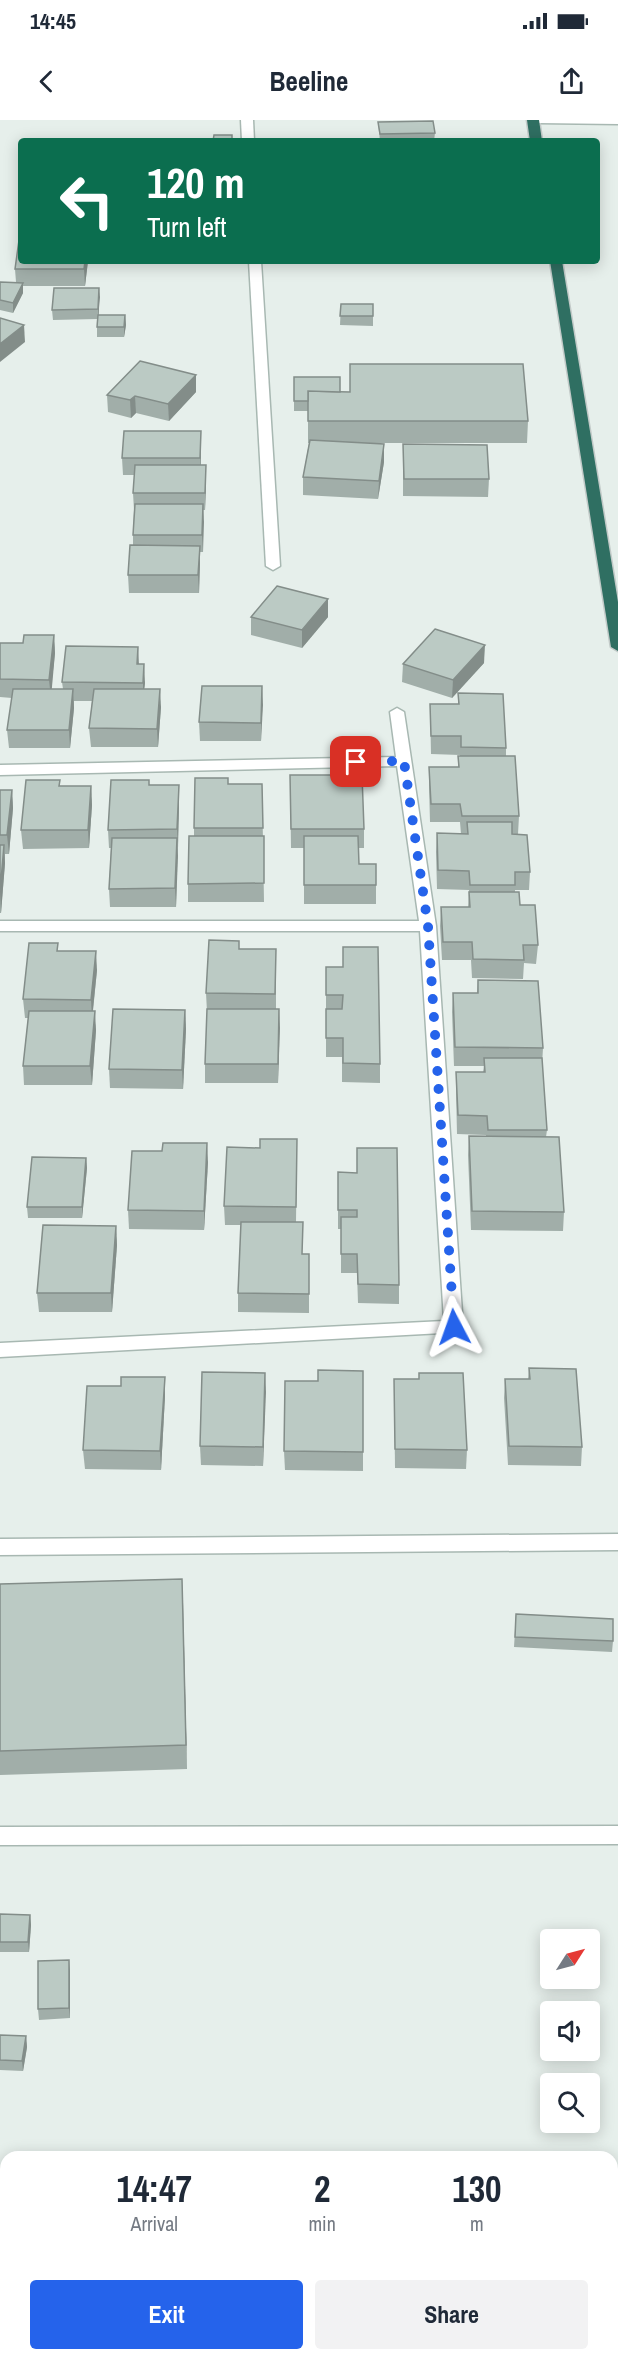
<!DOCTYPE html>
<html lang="en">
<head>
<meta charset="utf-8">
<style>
	body { margin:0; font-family:"Archivo Narrow",sans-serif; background:#f2f2f3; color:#1f2937; height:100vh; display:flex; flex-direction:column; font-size:22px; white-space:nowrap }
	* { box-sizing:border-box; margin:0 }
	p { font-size:20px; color:#747a83 }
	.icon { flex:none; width:33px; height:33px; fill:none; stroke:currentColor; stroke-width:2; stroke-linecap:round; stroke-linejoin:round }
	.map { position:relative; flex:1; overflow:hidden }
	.sheet { position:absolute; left:0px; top:2031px; width:618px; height:210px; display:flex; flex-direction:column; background:#fff; border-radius:18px 18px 0 0; box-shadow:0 3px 15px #0003 }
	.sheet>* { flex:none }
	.guide { position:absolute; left:18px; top:18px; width:582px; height:126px; border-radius:6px; box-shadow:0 3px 15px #0003; background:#0b6e4f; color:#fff; overflow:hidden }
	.needle { width:39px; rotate:54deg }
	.buttons { position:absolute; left:540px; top:1809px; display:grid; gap:12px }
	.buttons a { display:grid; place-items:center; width:60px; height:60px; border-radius:6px; background:#fff; box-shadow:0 3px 15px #0003; font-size:30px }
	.pin { position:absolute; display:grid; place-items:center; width:51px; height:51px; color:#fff; margin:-26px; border-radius:12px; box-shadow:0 3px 9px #0006 }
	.me { position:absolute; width:66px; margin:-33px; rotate:356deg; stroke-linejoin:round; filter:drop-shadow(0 0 4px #0008) }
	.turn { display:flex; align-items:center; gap:21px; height:126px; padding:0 30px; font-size:27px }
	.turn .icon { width:78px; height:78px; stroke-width:2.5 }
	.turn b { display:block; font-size:42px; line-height:51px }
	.eta { display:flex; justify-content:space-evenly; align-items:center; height:102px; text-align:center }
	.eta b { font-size:36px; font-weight:700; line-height:42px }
	.button { display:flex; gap:12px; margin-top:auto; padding:12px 30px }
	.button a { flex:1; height:69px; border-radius:6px; background:#2563eb; color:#fff; font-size:24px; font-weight:700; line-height:69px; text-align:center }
	.button a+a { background:#f2f2f3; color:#1f2937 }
	.status { display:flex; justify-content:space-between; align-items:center; height:42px; padding:0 30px; background:#fff; direction:ltr }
	.status svg { height:16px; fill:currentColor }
	header { display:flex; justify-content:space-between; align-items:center; height:78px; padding:0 30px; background:#fff; font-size:27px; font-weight:700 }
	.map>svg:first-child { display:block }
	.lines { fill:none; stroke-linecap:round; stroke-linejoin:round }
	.street-casing { stroke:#a8b8b2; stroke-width:3 }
	.highway-casing { stroke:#c2cac8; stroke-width:3 }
	.street { fill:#fff; fill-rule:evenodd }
	.highway { fill:#2f6f62; fill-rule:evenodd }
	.wall { fill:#a1aea9 }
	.shaded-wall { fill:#838d89 }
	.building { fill:#bbcac4; stroke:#838d89; stroke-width:1.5 }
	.route { stroke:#2563eb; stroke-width:10; stroke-dasharray:0 18 }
</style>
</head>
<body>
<div class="status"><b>14:45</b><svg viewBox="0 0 49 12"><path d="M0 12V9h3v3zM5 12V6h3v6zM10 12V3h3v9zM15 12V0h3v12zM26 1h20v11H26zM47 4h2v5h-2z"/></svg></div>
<header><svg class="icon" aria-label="back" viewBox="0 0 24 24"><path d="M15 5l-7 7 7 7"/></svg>Beeline<svg class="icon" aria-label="share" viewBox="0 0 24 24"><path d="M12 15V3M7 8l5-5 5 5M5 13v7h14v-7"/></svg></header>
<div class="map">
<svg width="618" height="2241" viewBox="0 0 618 2241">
	<rect width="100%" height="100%" fill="#e6efeb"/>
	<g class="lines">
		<defs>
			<g id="street">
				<polygon points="241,0 253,0 254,21 242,21"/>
				<polygon points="532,0 618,0 618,4 538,3"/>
				<polygon points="249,141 261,141 280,446 273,450 266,446"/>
				<polygon points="397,588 404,592 436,806 463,1207 461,1212 0,1237 0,1223 444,1201 420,811 0,811 0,801 419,801 397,646 0,655 0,645 396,637 390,592"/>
				<polygon points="618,1414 618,1430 0,1435 0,1419"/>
				<polygon points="618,1706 618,1724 0,1725 0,1707"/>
			</g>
			<g id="highway">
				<polygon points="527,0 539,0 542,21 530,21"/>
				<polygon points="550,141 562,141 618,482 618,531 611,527"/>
			</g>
		</defs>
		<!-- street casing -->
		<use href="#street" class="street-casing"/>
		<!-- highway casing -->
		<use href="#highway" class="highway-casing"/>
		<!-- street -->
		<use href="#street" class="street"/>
		<!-- highway -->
		<use href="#highway" class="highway"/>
	</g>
	<!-- wall -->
	<g class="wall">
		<polygon points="378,2 435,13 434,21 380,21"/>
		<polygon points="21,141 88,141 85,166 23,166 23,173 13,193 0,190 0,162 16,162 15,149"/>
		<polygon points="99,168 99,195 125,195 126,205 124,217 97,217 97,199 53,200 52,190"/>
		<polygon points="341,184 373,184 373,206 340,205"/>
		<polygon points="350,244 528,301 527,323 368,323 384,342 378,379 303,375 303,357 309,323 308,323 308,291 294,291 294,257 340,272 350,272"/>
		<polygon points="196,255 196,272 169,301 136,293 131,298 108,292 107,275"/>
		<polygon points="201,311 201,345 206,345 206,363 205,390 203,390 203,432 200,432 199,473 129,473 128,455 133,425 133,415 134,390 133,373 135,355 123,355 122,338"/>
		<polygon points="403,324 489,359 488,377 403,376"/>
		<polygon points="251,497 328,497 302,528 251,515"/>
		<polygon points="54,515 55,533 51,569 63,569 62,562 139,544 145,563 144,569 161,587 158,627 91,627 89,608 92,581 74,581 74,588 70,628 9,628 7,610 12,578 0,577 0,523 23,523"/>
		<polygon points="484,543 452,578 402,562 403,544"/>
		<polygon points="262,566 261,621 200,621 199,602"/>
		<polygon points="458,573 506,628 506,636 519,696 518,714 530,752 529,770 515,770 515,772 538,825 536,844 524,843 523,859 472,858 471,840 442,840 440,806 441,787 468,787 469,770 437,769 436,732 437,713 461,714 460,702 430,702 429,665 429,647 458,647 458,636 460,636 460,635 431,634 430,584 458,584"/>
		<polygon points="290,655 364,709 364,728 359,728 359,744 376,765 376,784 304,784 304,728 291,728"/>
		<polygon points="228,664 262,664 264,782 188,782 188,764 194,716 194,708"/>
		<polygon points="149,665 179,665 179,684 176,787 110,787 109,769 111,728 109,728 108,710"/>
		<polygon points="91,666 92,685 89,728 23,729 21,710"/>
		<polygon points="0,670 12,670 13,688 9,734 5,734 5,743 1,793 0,793"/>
		<polygon points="239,829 276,848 276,889 279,889 278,963 205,963 205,944 207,892 206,873"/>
		<polygon points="58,831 97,850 93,891 96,910 92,965 24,965 23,946 28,898 25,898 23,879"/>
		<polygon points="326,847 343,847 380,944 380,963 342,962 342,937 326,937"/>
		<polygon points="478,860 543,928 542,945 547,1010 546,1017 564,1092 563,1111 471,1110 468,1035 469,1016 486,1016 486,1015 457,1014 456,971 456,952 483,952 484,946 454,946 452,892 453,873 477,873"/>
		<polygon points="185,890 186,909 183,969 110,968 109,949"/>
		<polygon points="297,1019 296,1102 302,1134 309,1134 309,1193 238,1192 238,1173 241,1105 225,1105 224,1086 260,1028"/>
		<polygon points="162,1031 208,1042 204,1110 129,1109 128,1090"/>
		<polygon points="86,1038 87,1048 82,1098 28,1098 27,1087"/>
		<polygon points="338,1052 399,1165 399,1184 358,1183 357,1153 341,1153 341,1109 338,1109"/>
		<polygon points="116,1106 117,1125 112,1192 39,1192 37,1173"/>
		<polygon points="529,1248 582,1327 581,1346 508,1345 504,1278 505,1259 528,1259"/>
		<polygon points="265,1253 263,1346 201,1345 200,1326"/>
		<polygon points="165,1257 165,1276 161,1350 85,1349 83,1330 121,1266"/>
		<polygon points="394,1259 419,1259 467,1330 466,1349 395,1348"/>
		<polygon points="284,1331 363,1332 363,1351 285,1350"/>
		<polygon points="182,1459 187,1649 0,1655 0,1464"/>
		<polygon points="516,1494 613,1521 612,1532 514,1527"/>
		<polygon points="0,1794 30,1795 31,1805 29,1832 0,1832"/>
		<polygon points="70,1851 70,1898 39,1900 38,1889"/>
		<polygon points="0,1915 26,1916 27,1927 23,1951 0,1950"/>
	</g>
	<!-- shaded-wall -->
	<g class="shaded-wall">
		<polygon points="85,141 88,141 85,166 84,149"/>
		<polygon points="23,163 23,173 13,193 13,183"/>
		<polygon points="99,168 100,177 98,199 98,189"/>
		<polygon points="125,195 126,205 124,217 124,207"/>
		<polygon points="24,205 25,222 0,242 0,224"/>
		<polygon points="196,255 196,272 169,301 168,284"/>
		<polygon points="135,276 136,293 131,298 130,280"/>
		<polygon points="201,311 201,328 200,355 200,338"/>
		<polygon points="384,324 384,342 378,379 379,361"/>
		<polygon points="206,345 206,363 205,390 205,373"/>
		<polygon points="203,384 204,402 203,432 202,415"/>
		<polygon points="200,426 200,444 199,473 198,455"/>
		<polygon points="328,479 328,497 302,528 302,510"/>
		<polygon points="54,515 55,533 51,578 49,560"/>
		<polygon points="485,525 484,543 452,578 453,560"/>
		<polygon points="138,527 139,545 137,544"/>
		<polygon points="144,544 145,563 143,581 143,563"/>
		<polygon points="262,566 263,585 261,621 261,603"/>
		<polygon points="73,569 74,588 70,628 69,610"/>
		<polygon points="160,569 161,587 158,627 157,609"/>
		<polygon points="179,665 179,684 178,728 177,709"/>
		<polygon points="91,666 92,685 89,728 88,710"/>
		<polygon points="12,670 13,688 9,734 7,715"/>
		<polygon points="177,718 178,736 176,787 175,768"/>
		<polygon points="4,725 5,743 1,793 0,772"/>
		<polygon points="96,831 97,850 92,898 91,880"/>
		<polygon points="279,889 280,908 278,963 278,944"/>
		<polygon points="185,890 186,909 183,969 182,950"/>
		<polygon points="95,891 96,910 92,965 90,946"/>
		<polygon points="207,1023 208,1042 204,1110 204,1091"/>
		<polygon points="86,1038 87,1048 82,1098 82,1087"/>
		<polygon points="116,1106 117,1125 112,1192 111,1173"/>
		<polygon points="265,1253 266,1272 263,1346 263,1327"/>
		<polygon points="165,1257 165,1276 161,1350 160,1331"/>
		<polygon points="182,1459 183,1482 187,1649 186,1625"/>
		<polygon points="30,1795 31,1805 29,1832 28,1822"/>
		<polygon points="69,1840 70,1851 70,1898 69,1888"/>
		<polygon points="26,1916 27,1927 23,1951 22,1941"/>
	</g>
	<!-- building -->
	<g class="building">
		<polygon points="433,1 435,13 380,14 378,2"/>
		<polygon points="214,15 232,15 232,21 213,21"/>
		<polygon points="20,113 21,141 85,141 84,149 15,149"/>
		<polygon points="0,162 23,163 13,183 0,180"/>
		<polygon points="54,168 99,168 98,189 52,190"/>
		<polygon points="341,184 373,184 373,196 340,196"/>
		<polygon points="98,195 125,195 124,207 97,207"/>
		<polygon points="0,198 24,205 0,224"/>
		<polygon points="140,241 196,255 168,284 135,276 130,280 107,275"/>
		<polygon points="350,244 523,244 528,301 308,301 308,271 350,272"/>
		<polygon points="294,257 340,257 340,272 308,271 308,281 294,281"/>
		<polygon points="124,311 201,311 200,338 122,338"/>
		<polygon points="310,320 384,324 379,361 303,357"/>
		<polygon points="403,324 487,325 489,359 404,359"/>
		<polygon points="135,345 206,345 205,373 133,373"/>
		<polygon points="135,384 203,384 202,415 133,415"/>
		<polygon points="130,425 200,426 198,455 128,455"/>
		<polygon points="277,466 328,479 302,510 251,497"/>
		<polygon points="435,509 485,525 453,560 403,544"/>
		<polygon points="24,515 54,515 49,560 0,559 0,523 23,523"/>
		<polygon points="66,526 138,527 137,544 144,544 143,563 62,562"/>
		<polygon points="202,566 262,566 261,603 199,602"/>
		<polygon points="13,569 73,569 69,610 7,610"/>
		<polygon points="94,569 160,569 157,609 89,608"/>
		<polygon points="458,573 503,574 506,628 461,627 461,616 431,616 430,584 459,584"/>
		<polygon points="458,636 515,636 519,696 462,696 460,684 431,684 429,647 459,647"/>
		<polygon points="290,655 362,655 364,709 291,709"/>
		<polygon points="195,658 228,658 228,664 262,664 263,708 194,708"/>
		<polygon points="26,660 60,660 59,666 91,666 88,710 21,710"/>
		<polygon points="111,660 149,660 149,665 179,665 177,709 108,710"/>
		<polygon points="0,670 12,670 7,715 0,715"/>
		<polygon points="467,702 512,702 512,714 527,715 530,752 515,752 515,765 470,765 469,751 438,750 437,713 468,714"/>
		<polygon points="189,716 264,716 264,763 188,764"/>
		<polygon points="304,716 358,716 359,744 376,744 376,765 304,765"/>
		<polygon points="112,718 177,718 175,768 109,769"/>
		<polygon points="0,725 4,725 0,772"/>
		<polygon points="469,772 519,772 520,785 535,785 538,825 523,825 524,840 473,839 472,822 443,822 441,787 470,787"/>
		<polygon points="209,820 239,821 239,829 276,829 275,874 206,873"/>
		<polygon points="29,823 58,823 57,831 96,831 91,880 23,879"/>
		<polygon points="343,827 378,827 380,944 343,943 343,918 326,918 326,889 342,889 343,875 326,875 326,847 343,847"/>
		<polygon points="478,860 538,861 543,928 455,927 453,873 478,873"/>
		<polygon points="113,889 185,890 182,950 109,949"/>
		<polygon points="207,889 279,889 278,944 205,944"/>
		<polygon points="29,891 95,891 90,946 23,946"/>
		<polygon points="484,938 542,938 547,1010 488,1010 487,996 458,995 456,952 485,952"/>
		<polygon points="469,1016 559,1017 564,1092 472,1091"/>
		<polygon points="260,1019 297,1019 296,1087 224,1086 227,1027 260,1028"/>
		<polygon points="163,1023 207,1023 204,1091 128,1090 132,1031 162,1031"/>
		<polygon points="357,1028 397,1028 399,1165 358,1164 357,1134 341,1134 341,1097 357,1097 357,1090 338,1090 338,1052 357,1053"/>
		<polygon points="32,1037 86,1038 82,1087 27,1087"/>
		<polygon points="241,1102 303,1102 302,1134 309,1134 309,1174 238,1173"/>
		<polygon points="43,1105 116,1106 111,1173 37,1173"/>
		<polygon points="529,1248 576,1249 582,1327 509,1326 505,1259 530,1259"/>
		<polygon points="318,1250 363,1251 363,1332 284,1331 285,1261 318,1261"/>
		<polygon points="202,1252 265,1253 263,1327 200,1326"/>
		<polygon points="419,1253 463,1253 467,1330 395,1329 394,1259 419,1259"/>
		<polygon points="121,1257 165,1257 160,1331 83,1330 87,1266 121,1266"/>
		<polygon points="182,1459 186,1625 0,1631 0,1464"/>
		<polygon points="516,1494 613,1499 613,1521 515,1517"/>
		<polygon points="0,1794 30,1795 28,1822 0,1822"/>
		<polygon points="69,1840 69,1888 38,1889 38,1841"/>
		<polygon points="0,1915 26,1916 22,1941 0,1940"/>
		<rect x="268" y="2235" width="156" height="6"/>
	</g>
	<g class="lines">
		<!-- route -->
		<polyline class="route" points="356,642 404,641 428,806 454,1207"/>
	</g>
</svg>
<div class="buttons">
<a><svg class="needle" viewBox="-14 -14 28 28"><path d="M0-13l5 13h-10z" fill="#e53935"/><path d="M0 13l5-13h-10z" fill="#747a83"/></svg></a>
<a><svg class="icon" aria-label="sound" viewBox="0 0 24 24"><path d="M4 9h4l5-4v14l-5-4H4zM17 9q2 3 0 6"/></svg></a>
<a><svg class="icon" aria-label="search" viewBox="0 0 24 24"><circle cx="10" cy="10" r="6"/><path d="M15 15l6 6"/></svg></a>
</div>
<div class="pin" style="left:356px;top:642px;background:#d93025"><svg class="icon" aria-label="arrive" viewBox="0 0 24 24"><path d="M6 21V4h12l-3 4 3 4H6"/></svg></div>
<svg class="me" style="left:454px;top:1207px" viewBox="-20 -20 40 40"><path d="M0-17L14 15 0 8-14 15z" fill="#2563eb" stroke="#fff" stroke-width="4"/></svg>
<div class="guide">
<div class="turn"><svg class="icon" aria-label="left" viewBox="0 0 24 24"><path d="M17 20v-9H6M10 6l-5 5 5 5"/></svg><div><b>120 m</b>Turn left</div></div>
</div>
<section class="sheet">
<div class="eta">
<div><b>14:47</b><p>Arrival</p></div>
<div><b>2</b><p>min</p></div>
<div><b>130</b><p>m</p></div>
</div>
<div class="button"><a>Exit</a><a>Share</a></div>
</section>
</div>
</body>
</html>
